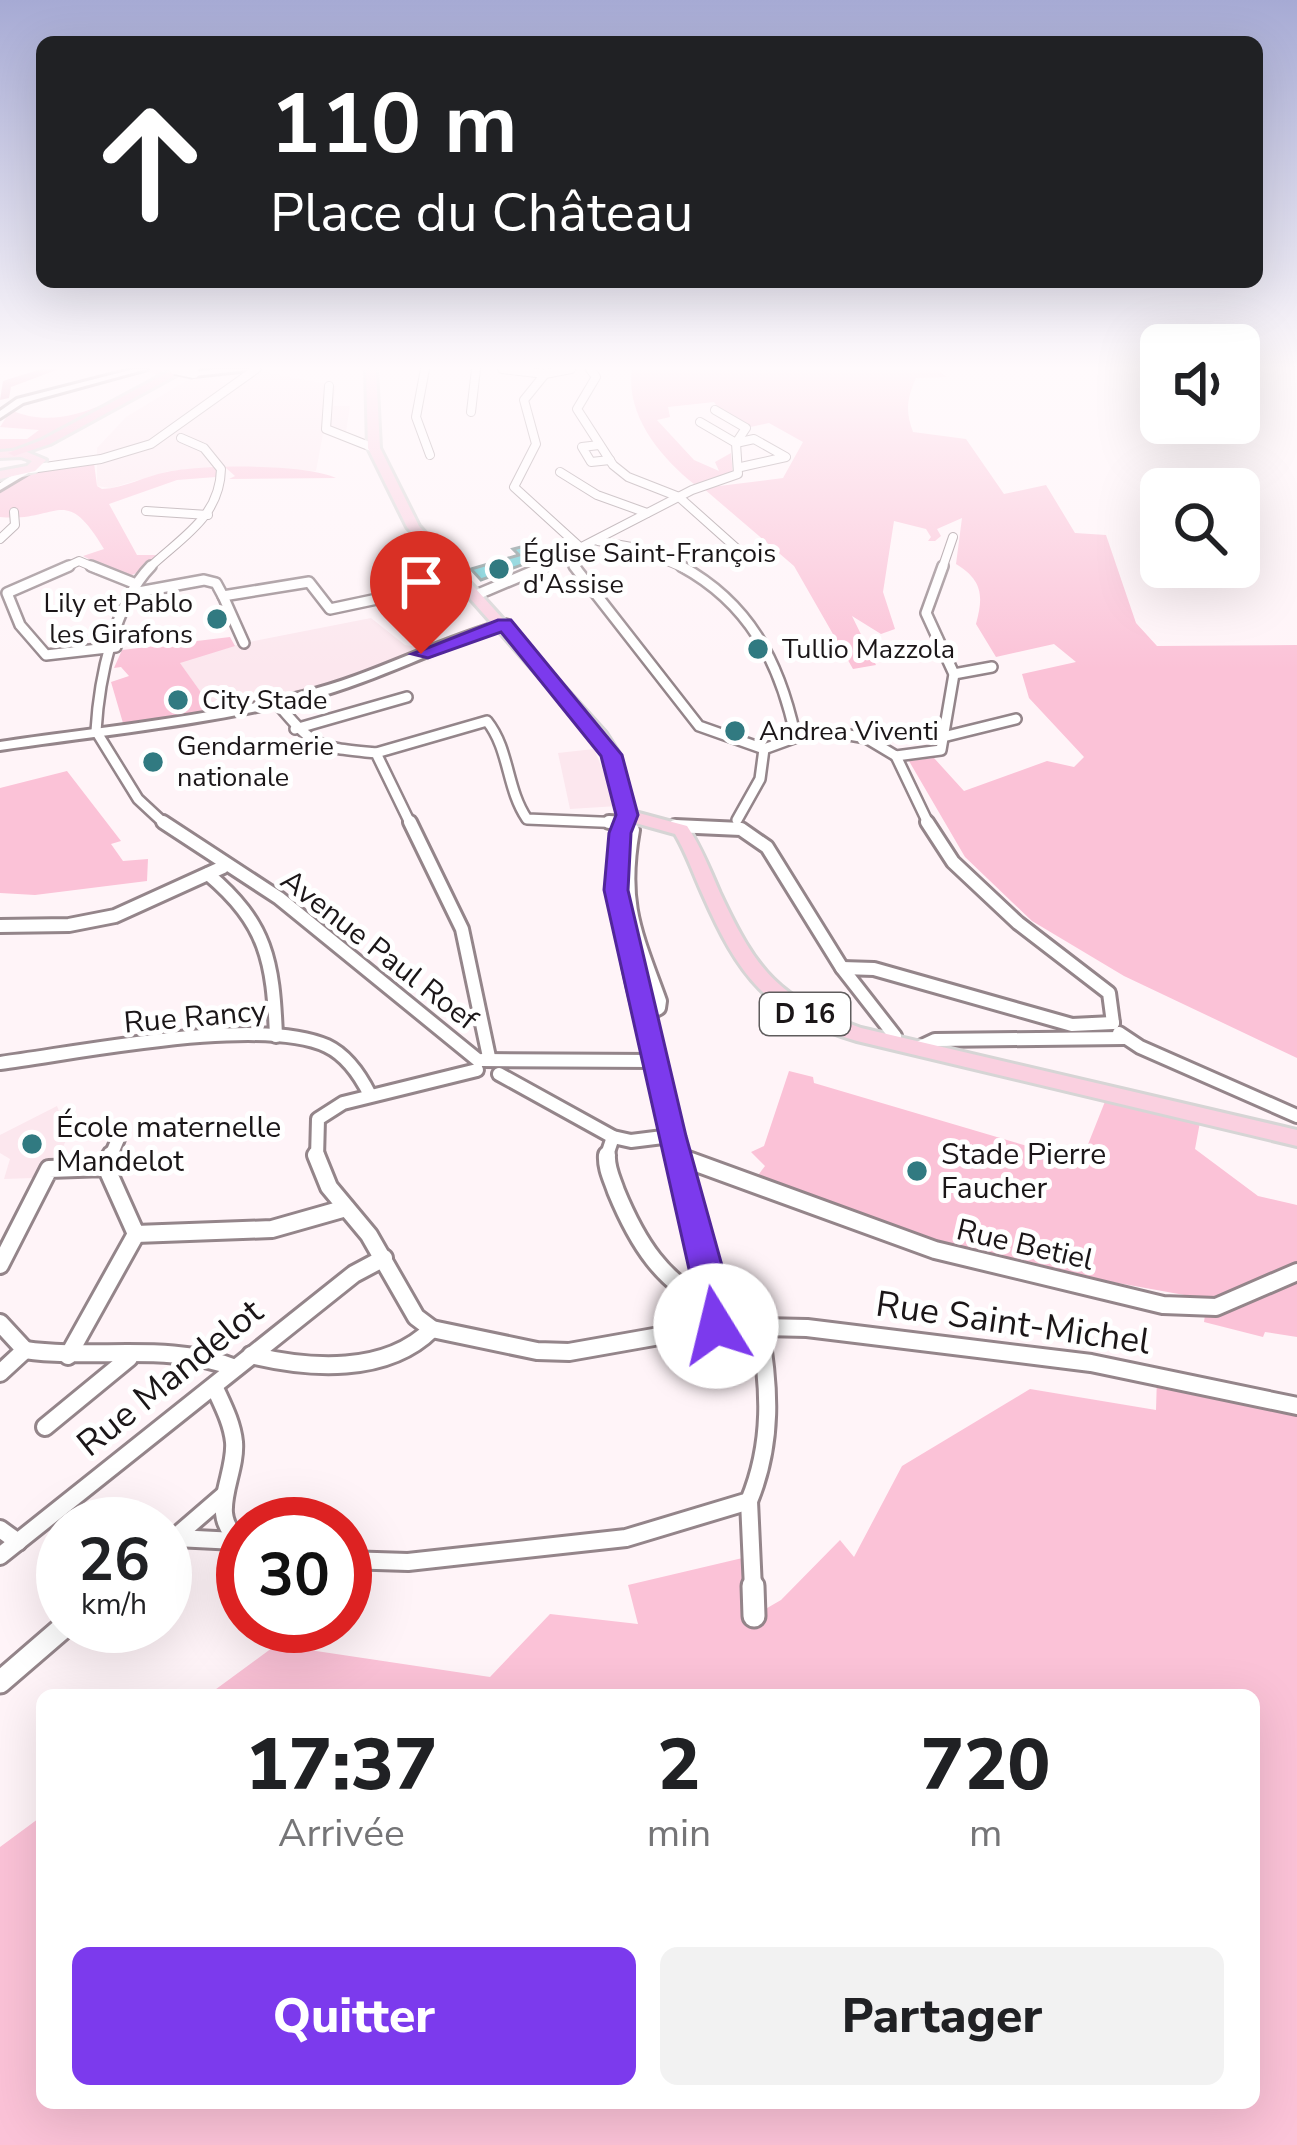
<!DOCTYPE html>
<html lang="fr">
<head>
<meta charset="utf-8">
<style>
	body { margin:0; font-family:"Nunito Sans",sans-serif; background:#f2f2f2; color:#202124; height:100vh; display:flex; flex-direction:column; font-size:45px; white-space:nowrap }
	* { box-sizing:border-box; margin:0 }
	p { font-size:39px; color:#757577 }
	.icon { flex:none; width:66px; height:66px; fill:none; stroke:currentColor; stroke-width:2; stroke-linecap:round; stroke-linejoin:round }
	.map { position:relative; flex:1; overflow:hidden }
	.drawer { position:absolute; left:36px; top:1689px; width:1224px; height:420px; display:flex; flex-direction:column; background:#fff; border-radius:18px; box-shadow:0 12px 48px #0002 }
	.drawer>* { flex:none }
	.top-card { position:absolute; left:36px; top:36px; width:1227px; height:252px; border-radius:18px; box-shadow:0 12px 48px #0002; background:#202124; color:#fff; overflow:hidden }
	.fabs { position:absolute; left:1140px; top:324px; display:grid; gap:24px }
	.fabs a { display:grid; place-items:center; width:120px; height:120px; border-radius:18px; background:#fff; box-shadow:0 12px 48px #0002; font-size:60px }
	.speed { position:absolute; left:36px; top:1497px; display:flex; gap:24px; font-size:60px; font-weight:700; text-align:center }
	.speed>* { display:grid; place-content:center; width:156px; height:156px; border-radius:50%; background:#fff; box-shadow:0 12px 48px #0002; line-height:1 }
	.speed small { font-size:30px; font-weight:400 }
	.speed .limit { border:18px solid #d22; background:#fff; color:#111 }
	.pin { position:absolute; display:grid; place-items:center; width:102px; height:102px; color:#fff; margin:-123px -51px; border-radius:50% 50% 50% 0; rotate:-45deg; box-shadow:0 0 12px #0007 }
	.pin .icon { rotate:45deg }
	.me { position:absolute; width:132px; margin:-66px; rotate:351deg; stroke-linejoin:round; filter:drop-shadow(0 0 9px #0008) }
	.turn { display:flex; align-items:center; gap:42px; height:252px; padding:0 36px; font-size:54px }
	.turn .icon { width:156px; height:156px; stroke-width:2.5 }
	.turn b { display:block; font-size:84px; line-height:102px }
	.eta { display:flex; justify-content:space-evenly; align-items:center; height:204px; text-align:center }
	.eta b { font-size:72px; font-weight:800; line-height:84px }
	.button { display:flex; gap:24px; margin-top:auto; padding:24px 36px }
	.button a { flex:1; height:138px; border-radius:18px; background:#7c3aed; color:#fff; font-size:48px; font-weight:800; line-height:138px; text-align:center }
	.button a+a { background:#f2f2f2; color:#202124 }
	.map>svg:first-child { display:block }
	.built { fill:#fce7ee }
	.green { fill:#fbc2d7 }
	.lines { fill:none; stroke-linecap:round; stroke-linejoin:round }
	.river { fill:#e49ab7; fill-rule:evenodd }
	.building { fill:#62c9d2; stroke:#7d8f90; stroke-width:3 }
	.minor-far4-casing { stroke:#94858a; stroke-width:10 }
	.minor-far3-casing { stroke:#94858a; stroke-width:14 }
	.minor-far2-casing { stroke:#94858a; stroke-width:18 }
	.minor-far1-casing { stroke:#94858a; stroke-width:22 }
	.minor-casing { stroke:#94858a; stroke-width:27 }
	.tertiary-casing { stroke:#94858a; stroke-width:6 }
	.secondary-casing { stroke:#94858a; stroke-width:6 }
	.primary-casing { stroke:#d6d5d5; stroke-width:6 }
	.trunk-casing { stroke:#d6d5d5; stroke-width:6 }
	.minor-far4 { stroke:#fff; stroke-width:8 }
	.minor-far3 { stroke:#fff; stroke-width:9 }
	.minor-far2 { stroke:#fff; stroke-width:12 }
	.minor-far1 { stroke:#fff; stroke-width:16 }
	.minor { stroke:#fff; stroke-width:21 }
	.tertiary { fill:#fff; fill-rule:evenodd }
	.secondary { fill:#fff; fill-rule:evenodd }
	.primary { fill:#fad0e0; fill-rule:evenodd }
	.trunk { fill:#f8c0d6; fill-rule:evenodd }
	.secondary-bridge-casing { stroke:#94858a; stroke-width:14; stroke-linecap:butt }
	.secondary-bridge { stroke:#fff; stroke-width:10 }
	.route { fill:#7c3aed; stroke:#51269a; stroke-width:3 }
	.poi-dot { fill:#317a81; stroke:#fff; stroke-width:4.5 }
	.labels { text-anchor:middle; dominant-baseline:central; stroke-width:10; stroke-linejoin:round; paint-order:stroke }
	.far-poi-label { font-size:27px; fill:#1b1618; stroke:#fff; text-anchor:start }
	.shield { fill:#fff; stroke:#5f5c5d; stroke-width:3 }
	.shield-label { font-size:27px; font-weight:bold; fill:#1b1618 }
	.street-label { font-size:30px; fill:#1b1618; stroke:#fff }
	.poi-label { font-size:30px; fill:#1b1618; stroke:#fff; text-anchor:start }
	.near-street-label { font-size:36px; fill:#1b1618; stroke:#fff }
</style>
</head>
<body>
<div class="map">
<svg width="1297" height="2145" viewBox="0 0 1297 2145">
	<rect width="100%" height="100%" fill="#fff4f8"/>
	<!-- built -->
	<g class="built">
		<polygon points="260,371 336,386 333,406 350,406 346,432 323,434 316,471 216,466 169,471 111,488 97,486 97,448 126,417 194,376 233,384"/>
		<polygon points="371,618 405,645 425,648 345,681 215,712 179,662 244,643"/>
		<polygon points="594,749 618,806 570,809 558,753"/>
		<polygon points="57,1106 68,1135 57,1162 47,1163 33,1178 4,1179 10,1159 0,1153 0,1135"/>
	</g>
	<!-- green -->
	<g class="green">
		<path d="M632,369H936L947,377L916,378C907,399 905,410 913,432L966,439L1004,494L1046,485L1075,533L1106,535L1136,623L1157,646L1297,645V1058L1124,976L1032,921L965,857L909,761L934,758L964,791L1047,761L1074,767L1084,757L1029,698L1022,674L1076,662L1054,644L996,657L976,624C984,595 982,580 956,564L962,518L937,529L941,536L935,541H928L931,537L926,529L894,521L883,592L895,629L881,634L852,616L876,665L853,669L794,566L703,488L783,478L803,442L769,423L746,428L722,414L714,402L668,407L670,417L657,420L694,460L719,471L715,462L731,453L733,476L694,484C660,457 625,414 632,369Z"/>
		<path d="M147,370L173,371C128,395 50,451 0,451V439H27L39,430L0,427L11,410C61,433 115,400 159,375L149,372L95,383Z"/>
		<path d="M94,463L97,486L102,489C125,488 145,476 167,472C204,464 307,464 336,478L229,479L235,476L226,468L216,470V477L177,480L109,504L137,555H156C125,590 120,576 83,556L104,549C64,482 59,523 0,517V492L21,476L46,469Z"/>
		<polygon points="230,637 235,646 180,663 215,712 123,723 111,682 129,676 121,667 114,668 122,650"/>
		<polygon points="67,771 121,841 111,844 123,861 148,859 147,881 35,895 0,893 0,788"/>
		<path d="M789,1071L813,1077L814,1083L1081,1162L1106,1099L1200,1122L1195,1149L1258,1196L1297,1205V1263L1221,1295L1201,1298L1040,1269L1022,1259C984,1272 803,1195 756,1178L765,1166L751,1152L764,1146Z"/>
		<polygon points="1297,1272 1297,1337 1265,1332 1263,1337 1204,1322 1206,1308"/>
		<polygon points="1157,1377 1297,1398 1297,2145 0,2145 0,1847 42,1816 42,2103 1254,2103 1254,1695 208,1695 276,1645 490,1677 550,1614 638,1624 628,1585 751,1556 755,1615 781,1600 840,1540 854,1557 902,1466 1030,1389 1156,1410"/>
	</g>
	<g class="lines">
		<!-- river -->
		<polygon class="river" points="41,369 59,369 11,387 9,398 0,400 3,381"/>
	</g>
	<!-- building -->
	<polygon class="building" points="529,545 543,557 481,580 471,569 519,555 513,549"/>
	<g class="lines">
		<defs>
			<g id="minor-far4">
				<polyline points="425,369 416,417 430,455"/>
				<polyline points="502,369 545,374 571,369"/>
				<polyline points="590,369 596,377 577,409 613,465 628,477 679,497 744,555"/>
				<polyline points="545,374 524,400 536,444 514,487 581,548"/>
				<polyline points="329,386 326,429 374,448"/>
				<polyline points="471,412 476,369"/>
				<polyline points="700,422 736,443 754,439 786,457 741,467"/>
				<polyline points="599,445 582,447 591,462 610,460"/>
				<polyline points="31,469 101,459 151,444 256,369"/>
				<polyline points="560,472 597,495 647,513"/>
				<polyline points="146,511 208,515"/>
				<polyline points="0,539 15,525 14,512"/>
				<polyline points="598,541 637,548 686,569"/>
				<polyline points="566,555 577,569"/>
				<polyline points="62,569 79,561 98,569"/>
				<path d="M148,569C180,538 220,518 221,469L204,448L181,438"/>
				<polyline points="539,569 692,490 738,474 736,443 746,428 715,410"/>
				<polyline points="942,569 953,537"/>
			</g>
			<g id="minor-far3">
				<polyline points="69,566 7,593 20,625 46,655 116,647"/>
				<polyline points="91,566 136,584"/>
				<path d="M151,566C114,604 99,679 96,731L138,799L166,825"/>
				<polyline points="574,566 699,726 764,749"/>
				<path d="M681,566C749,603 779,661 795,734"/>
				<polyline points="133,593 204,580 216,583 223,596 309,582 330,609 462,581"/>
				<polyline points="476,595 545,566"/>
				<polyline points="223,596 244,643"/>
				<polyline points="954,674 992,667"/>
				<path d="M276,702C315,748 316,747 376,753L411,825"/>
				<polyline points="295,729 407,697"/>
				<polyline points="947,736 1016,719"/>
				<path d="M376,753L487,721C510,750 506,788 527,819L624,823"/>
				<polyline points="896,756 929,825"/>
				<polyline points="737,820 760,779 764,749 797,737 832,732 866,738 896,756 941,750 954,674 926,613 943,566"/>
				<polyline points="624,825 627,815"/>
			</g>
			<g id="minor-far2">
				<polyline points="163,822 279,898 479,1061"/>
				<polyline points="410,822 462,929 489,1057"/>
				<polyline points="609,822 624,823"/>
				<path d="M625,822C598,907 658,1071 681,1158"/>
				<polyline points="927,822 953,862 1018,923 1109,993 1113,1023"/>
				<polyline points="675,826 741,829 767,847 842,968 895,1036 892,1042"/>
				<path d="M622,829L633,830C620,904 635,932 660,1001L659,1008L644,1016"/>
				<path d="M208,874C267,924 273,961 276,1036"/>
				<polyline points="0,926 69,925 115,916 223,867"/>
				<polyline points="842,968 874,969 1072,1025 1113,1023"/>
				<polyline points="1119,1033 1140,1047 1297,1116"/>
				<polyline points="918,1048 935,1040 1124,1038"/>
				<polyline points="482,1060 654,1061"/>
				<path d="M0,1063C78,1053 259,1015 327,1046C346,1055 361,1077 370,1095"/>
				<polyline points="499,1074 613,1137 631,1141 671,1136"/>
				<polyline points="677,1156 682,1158"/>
				<polyline points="110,1158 118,1139"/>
				<polyline points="317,1158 318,1119 343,1103 477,1070"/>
				<polyline points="606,1158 613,1137"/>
			</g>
			<g id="minor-far1">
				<polyline points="316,1155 329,1187 369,1235 416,1317 432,1329 537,1351 569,1352 716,1326 807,1328 1091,1363 1297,1406"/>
				<path d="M607,1155C606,1168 612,1179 616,1191C637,1242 662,1283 713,1306"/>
				<polyline points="680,1155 716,1326"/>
				<polyline points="677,1156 935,1250 1163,1305 1216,1307 1297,1272"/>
				<polyline points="106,1167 111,1155"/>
				<polyline points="0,1265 49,1169 106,1167 136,1234 272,1229 346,1208"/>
				<polyline points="0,1323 25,1350"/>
				<path d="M25,1350C94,1360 171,1342 235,1368"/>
				<path d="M251,1355C309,1369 386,1375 432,1329"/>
				<polyline points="68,1356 136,1234"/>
				<polyline points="0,1373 25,1350"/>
				<path d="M214,1386C222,1404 232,1422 234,1442C237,1477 204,1518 243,1542"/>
				<polyline points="45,1427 129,1358"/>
				<polyline points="749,1501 753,1589"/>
				<polyline points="0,1529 18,1542"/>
				<polyline points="176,1538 236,1541"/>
				<polyline points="165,1546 224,1495"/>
				<polyline points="0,1556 354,1274 384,1258"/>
				<path d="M345,1560L408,1562L626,1538L749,1501C773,1443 770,1387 759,1326"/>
			</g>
			<g id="minor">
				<polyline points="753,1586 754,1616"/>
				<polyline points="0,1682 65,1626"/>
			</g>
			<polygon id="tertiary" points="134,369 147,369 23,403 0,418 0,411 17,399"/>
			<g id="secondary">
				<polygon points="216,369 259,369 194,376 190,373"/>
				<polygon points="21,470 30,472 0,490 0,483"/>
				<path d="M505,620L509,621V627C441,646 379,681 310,699C208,725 103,735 0,750V742C101,727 204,718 303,692C373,675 436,639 505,620Z"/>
			</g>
			<g id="primary">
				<path d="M366,369H376L380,448L419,526L606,733L620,755L635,812L687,826C701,847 710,870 720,893C757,972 778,998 861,1028L1297,1130V1146L857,1041C766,1014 739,977 702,893C693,873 686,852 675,834L621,819L604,755L594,739L407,527L368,448Z"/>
				<polygon points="22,450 46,460 35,471 0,479 0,471 27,466 32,461 21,457 0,458 0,452"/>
			</g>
			<polygon id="trunk" points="174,369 187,369 50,444 14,456 8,453 42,440"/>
		</defs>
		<!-- minor-far4 casing -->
		<use href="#minor-far4" class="minor-far4-casing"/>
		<!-- minor-far3 casing -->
		<use href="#minor-far3" class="minor-far3-casing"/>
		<!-- minor-far2 casing -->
		<use href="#minor-far2" class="minor-far2-casing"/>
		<!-- minor-far1 casing -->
		<use href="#minor-far1" class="minor-far1-casing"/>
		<!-- minor casing -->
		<use href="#minor" class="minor-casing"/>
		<!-- tertiary casing -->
		<use href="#tertiary" class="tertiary-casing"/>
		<!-- secondary casing -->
		<use href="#secondary" class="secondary-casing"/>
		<!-- primary casing -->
		<use href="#primary" class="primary-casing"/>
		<!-- trunk casing -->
		<use href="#trunk" class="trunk-casing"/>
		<!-- minor-far4 -->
		<use href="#minor-far4" class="minor-far4"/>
		<!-- minor-far3 -->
		<use href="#minor-far3" class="minor-far3"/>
		<!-- minor-far2 -->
		<use href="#minor-far2" class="minor-far2"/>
		<!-- minor-far1 -->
		<use href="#minor-far1" class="minor-far1"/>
		<!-- minor -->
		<use href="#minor" class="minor"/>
		<!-- tertiary -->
		<use href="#tertiary" class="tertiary"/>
		<!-- secondary -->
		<use href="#secondary" class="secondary"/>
		<!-- primary -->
		<use href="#primary" class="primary"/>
		<!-- trunk -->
		<use href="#trunk" class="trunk"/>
		<defs>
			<polyline id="secondary-bridge" points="175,369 194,373"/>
		</defs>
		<!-- secondary-bridge casing -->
		<use href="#secondary-bridge" class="secondary-bridge-casing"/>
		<!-- secondary-bridge -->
		<use href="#secondary-bridge" class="secondary-bridge"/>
	</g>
	<!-- sky -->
	<linearGradient id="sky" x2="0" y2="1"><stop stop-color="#a6aad4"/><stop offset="0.55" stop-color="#fffafc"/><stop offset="1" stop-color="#fffafc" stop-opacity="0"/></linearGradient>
	<rect width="1297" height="669" fill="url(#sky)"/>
	<!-- route -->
	<polygon class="route" points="498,620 511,620 622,755 638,815 631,833 628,890 686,1136 726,1280 732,1326 727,1336 716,1340 704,1336 604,890 609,833 616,815 601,756 501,632 428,658 412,654"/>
	<!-- markers -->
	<g class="poi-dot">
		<circle cx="499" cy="569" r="12"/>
		<circle cx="217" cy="619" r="12"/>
		<circle cx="758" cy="649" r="12"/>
		<circle cx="178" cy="700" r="12"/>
		<circle cx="735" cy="731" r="12"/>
		<circle cx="153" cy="762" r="12"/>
		<circle cx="32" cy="1144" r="12"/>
		<circle cx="917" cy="1171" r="12"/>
	</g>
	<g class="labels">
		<!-- far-poi labels -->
		<g class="far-poi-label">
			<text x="523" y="553">Église Saint-François<tspan x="523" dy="31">d'Assise</tspan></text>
			<text x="193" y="603" text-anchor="end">Lily et Pablo<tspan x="193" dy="31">les Girafons</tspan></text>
			<text x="782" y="649">Tullio Mazzola</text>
			<text x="202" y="700">City Stade</text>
			<text x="759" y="731">Andrea Viventi</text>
			<text x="177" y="746">Gendarmerie<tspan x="177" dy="31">nationale</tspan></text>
		</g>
		<!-- shield labels -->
		<rect class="shield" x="760" y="993" width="90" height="42" rx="9"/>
		<g class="shield-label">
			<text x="805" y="1014">D 16</text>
		</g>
		<!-- street labels -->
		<g class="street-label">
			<text transform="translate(379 950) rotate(38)">Avenue Paul Roef</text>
			<text transform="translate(195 1017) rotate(-5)">Rue Rancy</text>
			<text transform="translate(1025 1245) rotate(13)">Rue Betiel</text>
		</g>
		<!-- poi labels -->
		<g class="poi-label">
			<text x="56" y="1127">École maternelle<tspan x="56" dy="34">Mandelot</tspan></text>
			<text x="941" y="1154">Stade Pierre<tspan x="941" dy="34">Faucher</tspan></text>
		</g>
		<!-- near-street labels -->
		<g class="near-street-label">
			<text transform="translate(1013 1323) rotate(8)">Rue Saint-Michel</text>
			<text transform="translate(170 1378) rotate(-39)">Rue Mandelot</text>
		</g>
	</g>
</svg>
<div class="fabs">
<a><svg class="icon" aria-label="sound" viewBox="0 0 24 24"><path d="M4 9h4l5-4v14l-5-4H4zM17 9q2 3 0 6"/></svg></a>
<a><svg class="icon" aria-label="search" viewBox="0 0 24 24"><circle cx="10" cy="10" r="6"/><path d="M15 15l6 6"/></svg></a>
</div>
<div class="speed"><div>26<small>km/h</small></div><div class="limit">30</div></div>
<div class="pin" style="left:421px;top:654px;background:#d93025"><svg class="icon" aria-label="arrive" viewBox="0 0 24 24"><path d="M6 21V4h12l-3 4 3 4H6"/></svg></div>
<svg class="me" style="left:716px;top:1326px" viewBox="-20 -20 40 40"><circle r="19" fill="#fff"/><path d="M0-13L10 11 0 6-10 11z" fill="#7c3aed"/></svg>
<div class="top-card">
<div class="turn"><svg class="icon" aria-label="ahead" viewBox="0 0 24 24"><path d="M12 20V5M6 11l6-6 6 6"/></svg><div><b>110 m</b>Place du Château</div></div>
</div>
<section class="drawer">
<div class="eta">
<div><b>17:37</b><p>Arrivée</p></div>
<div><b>2</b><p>min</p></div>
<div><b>720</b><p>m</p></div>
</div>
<div class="button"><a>Quitter</a><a>Partager</a></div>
</section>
</div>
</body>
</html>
